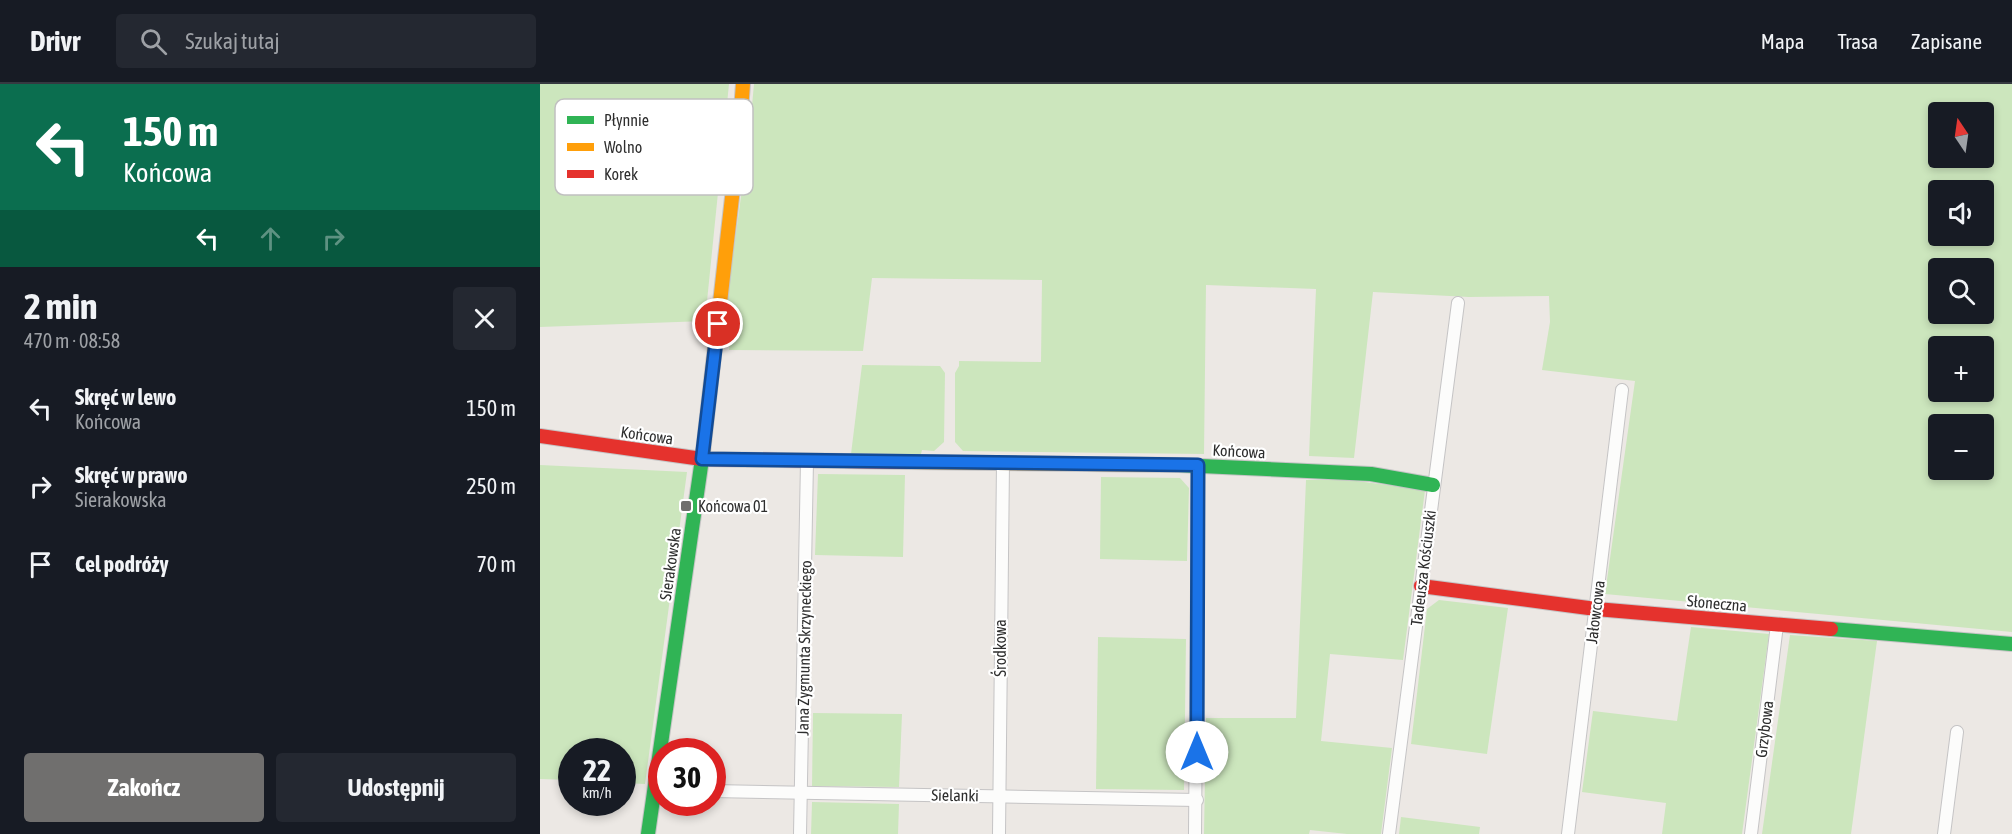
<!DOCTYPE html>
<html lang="pl">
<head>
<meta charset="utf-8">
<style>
	body { margin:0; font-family:"Asap Condensed",sans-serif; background:#242831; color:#f1f3f6; height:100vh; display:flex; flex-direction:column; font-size:22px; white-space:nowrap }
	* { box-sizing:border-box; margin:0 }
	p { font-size:20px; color:#9ea1a6 }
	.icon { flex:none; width:33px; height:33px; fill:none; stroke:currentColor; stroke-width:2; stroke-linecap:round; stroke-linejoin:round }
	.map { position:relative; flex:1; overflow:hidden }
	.panel { display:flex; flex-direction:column; background:#171b24; width:540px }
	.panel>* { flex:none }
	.banner { background:#0b6e4f; color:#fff; overflow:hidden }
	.needle { width:39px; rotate:347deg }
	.fabs { position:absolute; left:1388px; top:18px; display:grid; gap:12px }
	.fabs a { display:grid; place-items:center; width:66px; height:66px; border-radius:6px; background:#171b24; box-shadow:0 3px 9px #0003; font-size:30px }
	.speed { position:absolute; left:18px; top:654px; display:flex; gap:12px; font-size:30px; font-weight:700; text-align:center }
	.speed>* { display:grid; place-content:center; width:78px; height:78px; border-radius:50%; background:#171b24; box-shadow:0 3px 9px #0003; line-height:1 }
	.speed small { font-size:15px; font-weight:400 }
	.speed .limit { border:9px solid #d22; background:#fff; color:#111 }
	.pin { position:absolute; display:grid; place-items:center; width:51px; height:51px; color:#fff; margin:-26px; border:3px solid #fff; border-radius:50%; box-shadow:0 2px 6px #0007 }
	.me { position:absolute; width:66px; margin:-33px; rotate:0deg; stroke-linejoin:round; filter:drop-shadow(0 0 4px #0008) }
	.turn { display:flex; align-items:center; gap:21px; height:126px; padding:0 24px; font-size:27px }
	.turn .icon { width:78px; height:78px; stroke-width:2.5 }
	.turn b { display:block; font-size:42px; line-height:51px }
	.lanes { display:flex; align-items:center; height:57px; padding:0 24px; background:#0003; justify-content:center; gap:30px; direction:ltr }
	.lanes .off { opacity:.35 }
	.round { display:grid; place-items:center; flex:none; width:63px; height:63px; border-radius:6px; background:#242831 }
	.headline { display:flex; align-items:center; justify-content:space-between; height:102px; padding:0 24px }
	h1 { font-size:36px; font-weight:700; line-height:45px }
	.primary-button { display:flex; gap:12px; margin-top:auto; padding:12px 24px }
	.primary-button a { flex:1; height:69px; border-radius:6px; background:#706f6e; color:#fff; font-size:24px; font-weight:700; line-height:69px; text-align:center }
	.primary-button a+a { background:#242831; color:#f1f3f6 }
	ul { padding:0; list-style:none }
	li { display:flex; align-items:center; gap:18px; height:78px; padding:0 24px }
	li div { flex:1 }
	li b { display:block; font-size:22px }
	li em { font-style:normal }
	header { display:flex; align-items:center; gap:36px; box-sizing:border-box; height:84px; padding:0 30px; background:#171b24; border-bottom:2px solid #363941 }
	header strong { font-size:28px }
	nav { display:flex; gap:33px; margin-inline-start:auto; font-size:21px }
	.search { width:420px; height:54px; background:#242831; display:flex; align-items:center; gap:15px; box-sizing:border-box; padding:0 21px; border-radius:6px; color:#9ea1a6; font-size:22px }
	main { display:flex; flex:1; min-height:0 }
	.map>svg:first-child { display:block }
	.green { fill:#cce6bd; fill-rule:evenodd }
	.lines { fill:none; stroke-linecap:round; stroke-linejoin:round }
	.street-casing { stroke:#c5c4c5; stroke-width:14 }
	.fast-casing { stroke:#c5c4c5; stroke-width:16 }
	.slow-casing { stroke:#c5c4c5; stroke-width:16 }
	.jam-casing { stroke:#c5c4c5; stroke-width:16 }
	.street { stroke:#fcfcfb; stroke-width:12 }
	.fast { stroke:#30b455; stroke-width:14 }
	.slow { stroke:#ff9f0a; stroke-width:14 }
	.jam { stroke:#e5322d; stroke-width:14 }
	.route-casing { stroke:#114b97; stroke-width:15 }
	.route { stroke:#1a73e8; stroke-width:10 }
	.poi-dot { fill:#706f6e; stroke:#fff; stroke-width:2 }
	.labels { text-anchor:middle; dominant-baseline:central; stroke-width:4.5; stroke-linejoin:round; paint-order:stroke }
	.street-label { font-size:16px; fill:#2e2e2e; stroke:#fff }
	.poi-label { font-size:16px; fill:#2e2e2e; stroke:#fff; text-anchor:start }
	.key { fill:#fff; stroke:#c0c0c0; stroke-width:1.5 }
	.key-label { font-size:16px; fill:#2e2e2e }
</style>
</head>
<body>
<header>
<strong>Drivr</strong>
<div class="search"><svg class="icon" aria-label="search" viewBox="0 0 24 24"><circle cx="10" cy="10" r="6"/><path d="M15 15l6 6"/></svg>Szukaj tutaj</div>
<nav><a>Mapa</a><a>Trasa</a><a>Zapisane</a></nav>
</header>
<main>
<section class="panel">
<div class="banner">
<div class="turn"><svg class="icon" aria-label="left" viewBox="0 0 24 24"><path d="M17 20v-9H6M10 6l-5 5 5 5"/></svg><div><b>150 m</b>Końcowa</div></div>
<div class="lanes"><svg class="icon" aria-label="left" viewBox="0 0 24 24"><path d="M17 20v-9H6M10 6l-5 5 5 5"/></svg><svg class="icon off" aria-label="ahead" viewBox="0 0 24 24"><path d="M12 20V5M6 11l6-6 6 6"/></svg><svg class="icon off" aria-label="right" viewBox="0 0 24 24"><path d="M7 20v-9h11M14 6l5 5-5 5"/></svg></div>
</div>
<div class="headline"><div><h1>2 min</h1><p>470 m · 08:58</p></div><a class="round"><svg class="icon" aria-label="close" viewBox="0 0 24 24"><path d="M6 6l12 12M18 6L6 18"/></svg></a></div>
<ul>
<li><svg class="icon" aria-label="left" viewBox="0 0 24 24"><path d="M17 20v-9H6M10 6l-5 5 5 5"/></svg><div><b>Skręć w lewo</b><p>Końcowa</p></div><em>150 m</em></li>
<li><svg class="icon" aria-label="right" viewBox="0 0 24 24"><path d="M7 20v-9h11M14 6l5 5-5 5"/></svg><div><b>Skręć w prawo</b><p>Sierakowska</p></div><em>250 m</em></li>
<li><svg class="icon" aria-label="arrive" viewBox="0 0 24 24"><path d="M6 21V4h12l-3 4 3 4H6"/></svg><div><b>Cel podróży</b></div><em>70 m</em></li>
</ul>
<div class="primary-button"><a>Zakończ</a><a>Udostępnij</a></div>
</section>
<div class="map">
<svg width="1472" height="750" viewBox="0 0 1472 750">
	<rect width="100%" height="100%" fill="#ece8e4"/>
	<!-- green -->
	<g class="green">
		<polygon points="0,0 189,0 165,237 0,243"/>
		<path d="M214,0H1472V548L1065,510L1095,297L1002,286L1010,238L1009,212L929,213L833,208L814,374L769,372L776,205L666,201L664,370L423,367L415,358V289L419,282V277L501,278L502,196L332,194L323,267L189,266L193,233L184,237L209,54ZM1398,28H1443V74H1398ZM1398,106H1443V152H1398ZM1398,184H1443V230H1398ZM1398,262H1443V308H1398ZM1398,340H1443V386H1398Z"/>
		<polygon points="322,281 400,282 405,289 404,358 394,367 382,366 381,370 311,370"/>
		<polygon points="0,381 147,388 105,700 83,699 82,668 32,668 31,696 0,695"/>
		<polygon points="278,390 365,391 363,473 275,471"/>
		<polygon points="561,393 640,394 649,404 647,477 560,475"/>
		<polygon points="766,396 809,396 885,406 863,576 790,570 781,657 852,664 841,750 807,750 770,746 769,750 664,750 666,634 756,634"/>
		<polygon points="899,516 968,524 947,670 871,660 887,525"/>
		<polygon points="1151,543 1229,550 1202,750 1122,750 1126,719 1042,708 1053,627 1137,637"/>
		<polygon points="1250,551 1337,557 1311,750 1222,750"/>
		<polygon points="558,553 646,555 644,706 556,705"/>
		<polygon points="273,629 362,630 359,703 272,702"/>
		<polygon points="272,718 359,720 358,750 271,750"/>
		<polygon points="861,733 940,743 939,750 859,750"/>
	</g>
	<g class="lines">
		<defs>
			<g id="street">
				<polyline points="172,707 657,716"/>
				<polyline points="260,750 267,377"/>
				<polyline points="459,750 463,379"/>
				<polyline points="655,750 658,381"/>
				<polyline points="849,750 918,219"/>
				<polyline points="1028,750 1082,306"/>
				<polyline points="1211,750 1237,541"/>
				<polyline points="1404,750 1417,648"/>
			</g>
			<g id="fast">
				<polyline points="639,381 831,390 893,401"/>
				<polyline points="1291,545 1472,560"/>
				<polyline points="108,750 163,368"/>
			</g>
			<g id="slow">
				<polyline points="163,368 199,52 203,0"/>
				<polyline points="369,378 639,381"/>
			</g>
			<g id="jam">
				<polyline points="0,352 162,375 369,378"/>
				<polyline points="881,502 1056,525 1291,545"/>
			</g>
		</defs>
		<!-- street casing -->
		<use href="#street" class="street-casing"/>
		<!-- fast casing -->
		<use href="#fast" class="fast-casing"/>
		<!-- slow casing -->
		<use href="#slow" class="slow-casing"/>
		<!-- jam casing -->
		<use href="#jam" class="jam-casing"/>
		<!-- street -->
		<use href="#street" class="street"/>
		<!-- fast -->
		<use href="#fast" class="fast"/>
		<!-- slow -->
		<use href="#slow" class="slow"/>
		<!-- jam -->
		<use href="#jam" class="jam"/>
	</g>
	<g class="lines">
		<defs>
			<polyline id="route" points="178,240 162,375 658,381 657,668"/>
		</defs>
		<!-- route casing -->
		<use href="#route" class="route-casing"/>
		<!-- route -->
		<use href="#route" class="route"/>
	</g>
	<!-- markers -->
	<rect class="poi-dot" x="140" y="416" width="12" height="12" rx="3"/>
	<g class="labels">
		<!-- street labels -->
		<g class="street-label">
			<text transform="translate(107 351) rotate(8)">Końcowa</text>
			<text transform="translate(699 367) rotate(3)">Końcowa</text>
			<text transform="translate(130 480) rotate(-82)">Sierakowska</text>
			<text transform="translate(883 484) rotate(-83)">Tadeusza Kościuszki</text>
			<text transform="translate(1177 519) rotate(5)">Słoneczna</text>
			<text transform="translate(1055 528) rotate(-83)">Jałowcowa</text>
			<text transform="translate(264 564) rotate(-89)">Jana Zygmunta Skrzyneckiego</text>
			<text transform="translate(460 564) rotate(-90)">Środkowa</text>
			<text transform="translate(1224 645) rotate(-83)">Grzybowa</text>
			<text transform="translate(415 711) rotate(1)">Sielanki</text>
		</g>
		<!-- poi labels -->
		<g class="poi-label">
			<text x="158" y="422">Końcowa 01</text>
		</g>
	</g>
	<!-- legend -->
	<rect x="15" y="15" width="198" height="96" rx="9" class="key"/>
	<rect x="27" y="32" width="27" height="8" fill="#30b455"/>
	<rect x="27" y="59" width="27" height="8" fill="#ff9f0a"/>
	<rect x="27" y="86" width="27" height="8" fill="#e5322d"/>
	<g class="key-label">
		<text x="64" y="42">Płynnie</text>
		<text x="64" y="69">Wolno</text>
		<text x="64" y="96">Korek</text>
	</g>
</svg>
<div class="fabs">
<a><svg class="needle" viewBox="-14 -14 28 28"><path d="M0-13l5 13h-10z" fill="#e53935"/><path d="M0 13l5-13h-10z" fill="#9ea1a6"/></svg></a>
<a><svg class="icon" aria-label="sound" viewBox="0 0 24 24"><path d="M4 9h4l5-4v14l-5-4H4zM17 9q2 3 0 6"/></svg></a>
<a><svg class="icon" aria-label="search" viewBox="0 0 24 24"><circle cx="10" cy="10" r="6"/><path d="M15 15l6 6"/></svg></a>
<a>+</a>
<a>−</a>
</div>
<div class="speed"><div>22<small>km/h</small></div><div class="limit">30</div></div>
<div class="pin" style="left:178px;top:240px;background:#d93025"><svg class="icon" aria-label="arrive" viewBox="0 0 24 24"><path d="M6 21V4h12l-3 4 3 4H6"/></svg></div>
<svg class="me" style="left:657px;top:668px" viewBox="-20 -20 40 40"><circle r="19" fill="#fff"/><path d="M0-13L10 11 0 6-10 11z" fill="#1a73e8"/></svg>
</div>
</main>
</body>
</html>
